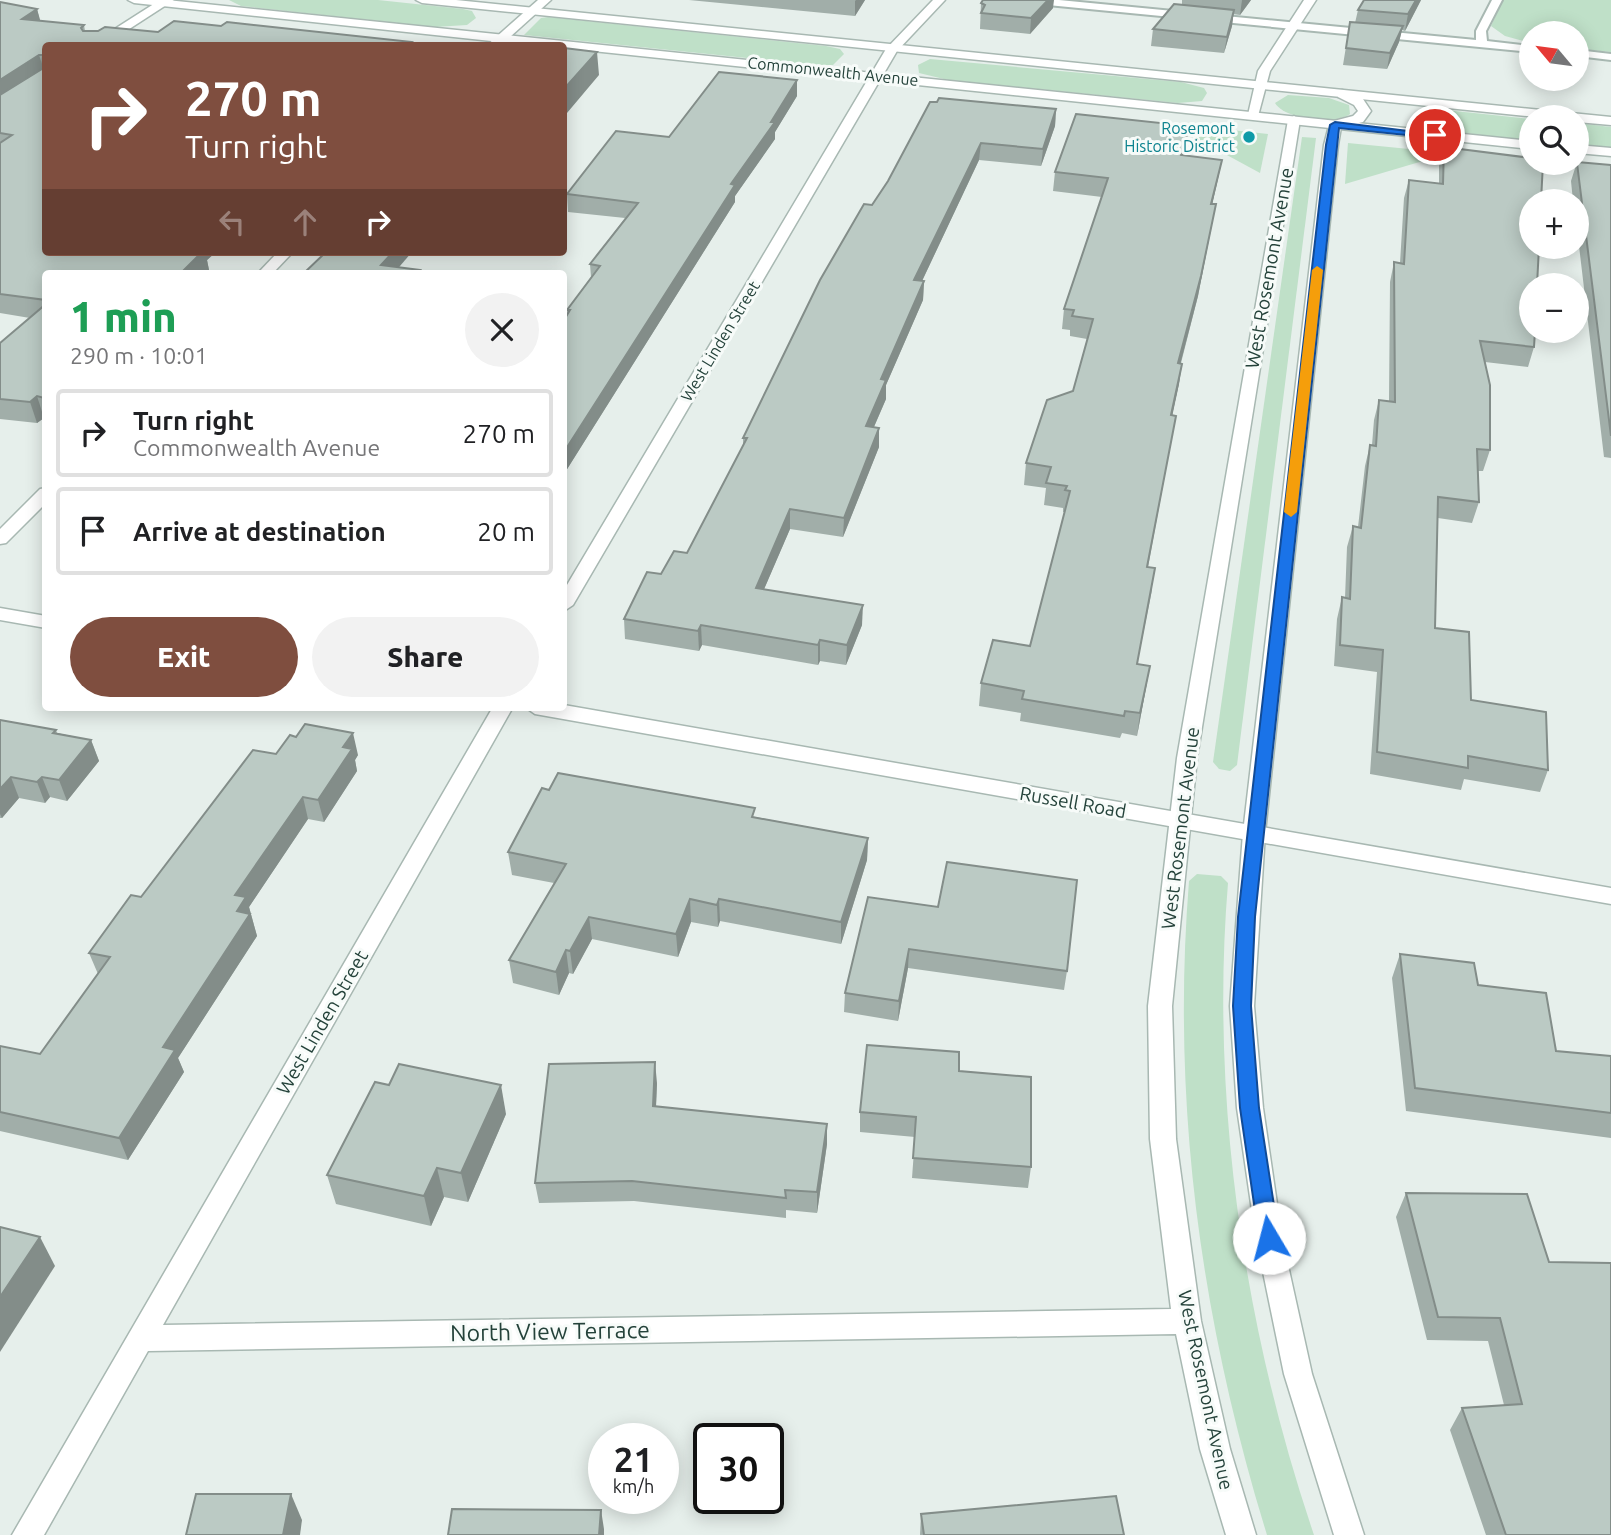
<!DOCTYPE html>
<html lang="en">
<head>
<meta charset="utf-8">
<style>
	body { margin:0; font-family:Ubuntu,sans-serif; background:#f2f2f2; color:#202124; height:100vh; display:flex; flex-direction:column; font-size:26px; white-space:nowrap }
	* { box-sizing:border-box; margin:0 }
	p { font-size:23px; color:#757577 }
	.icon { flex:none; width:38px; height:38px; fill:none; stroke:currentColor; stroke-width:2; stroke-linecap:round; stroke-linejoin:round }
	.map { position:relative; flex:1; overflow:hidden }
	.details { position:absolute; left:42px; top:270px; width:525px; height:441px; display:flex; flex-direction:column; background:#fff; border-radius:7px; box-shadow:0 4px 18px #0003 }
	.details>* { flex:none }
	.guide { position:absolute; left:42px; top:42px; width:525px; height:214px; border-radius:7px; box-shadow:0 4px 18px #0003; background:#7f4e3f; color:#fff; overflow:hidden }
	.needle { width:46px; rotate:299deg }
	.fabs { position:absolute; left:1519px; top:21px; display:grid; gap:14px }
	.fabs a { display:grid; place-items:center; width:70px; height:70px; border-radius:50%; background:#fff; box-shadow:0 4px 18px #0003; font-size:35px }
	.speed { position:absolute; left:588px; top:1423px; display:flex; gap:14px; font-size:35px; font-weight:700; text-align:center }
	.speed>* { display:grid; place-content:center; width:91px; height:91px; border-radius:50%; background:#fff; box-shadow:0 4px 18px #0003; line-height:1 }
	.speed small { font-size:18px; font-weight:400 }
	.speed .limit { border:4px solid #111; border-radius:10px; background:#fff; color:#111 }
	.pin { position:absolute; display:grid; place-items:center; width:60px; height:60px; color:#fff; margin:-30px; border:4px solid #fff; border-radius:50%; box-shadow:0 2px 7px #0007 }
	.me { position:absolute; width:77px; margin:-38px; rotate:352deg; stroke-linejoin:round; filter:drop-shadow(0 0 5px #0008) }
	.turn { display:flex; align-items:center; gap:24px; height:147px; padding:0 28px; font-size:32px }
	.turn .icon { width:91px; height:91px; stroke-width:2.5 }
	.turn b { display:block; font-size:49px; line-height:60px }
	.lanes { display:flex; align-items:center; height:66px; padding:0 28px; background:#0003; justify-content:center; gap:35px; direction:ltr }
	.lanes .off { opacity:.35 }
	.round { display:grid; place-items:center; flex:none; width:74px; height:74px; border-radius:37px; background:#f2f2f2 }
	.summary { display:flex; align-items:center; justify-content:space-between; height:119px; padding:0 28px }
	h1 { font-size:42px; font-weight:800; line-height:52px; color:#1e9e55 }
	.cta { display:flex; gap:14px; margin-top:auto; padding:14px 28px }
	.cta a { flex:1; height:80px; border-radius:42px; background:#7f4e3f; color:#fff; font-size:28px; font-weight:800; line-height:80px; text-align:center }
	.cta a+a { background:#f2f2f2; color:#202124 }
	ul { padding:0; list-style:none }
	li { display:flex; align-items:center; gap:21px; height:88px; margin:0 14px 10px; padding:0 14px; border:4px solid #e0e0e0; border-radius:7px }
	li div { flex:1 }
	li b { display:block; font-size:26px }
	li em { font-style:normal }
	.map>svg:first-child { display:block }
	.green { fill:#bfe0c8 }
	.lines { fill:none; stroke-linecap:round; stroke-linejoin:round }
	.service-casing { stroke:#a8b8b2; stroke-width:4 }
	.minor-casing { stroke:#a8b8b2; stroke-width:3 }
	.tertiary-casing { stroke:#a8b8b2; stroke-width:3 }
	.service { fill:#fff; fill-rule:evenodd }
	.minor { fill:#fff; fill-rule:evenodd }
	.tertiary { fill:#fff; fill-rule:evenodd }
	.wall { fill:#a1aea9 }
	.shaded-wall { fill:#838d89 }
	.building { fill:#bbcac4; stroke:#838d89; stroke-width:2 }
	.route { fill:#1a73e8; stroke:#114b97; stroke-width:2 }
	.slow { fill:#f59e0b }
	.culture-dot { fill:#0f9aa8; stroke:#f7fbf9; stroke-width:2.5 }
	.labels { text-anchor:middle; dominant-baseline:central; stroke-width:6; stroke-linejoin:round; paint-order:stroke }
	.far-street-label { font-size:16px; fill:#24423a; stroke:#f7fbf9 }
	.far-culture-label { font-size:16px; fill:#0d838f; stroke:#f7fbf9; text-anchor:end }
	.street-label { font-size:19px; fill:#24423a; stroke:#f7fbf9 }
	.near-street-label { font-size:23px; fill:#24423a; stroke:#f7fbf9 }
</style>
</head>
<body>
<div class="map">
<svg width="1611" height="1535" viewBox="0 0 1611 1535">
	<rect width="100%" height="100%" fill="#e6efeb"/>
	<!-- green -->
	<g class="green">
		<polygon points="229,0 378,0 463,9 472,11 476,18 467,25 435,27 241,6"/>
		<polygon points="1503,0 1611,0 1611,52 1577,49 1577,33 1531,33 1531,43 1505,36 1491,26"/>
		<polygon points="548,17 826,46 840,49 844,54 833,65 814,65 524,35 541,18"/>
		<polygon points="930,59 1181,82 1204,88 1207,93 1202,101 1178,103 948,80 919,73 918,65"/>
		<path d="M1288,95L1329,98L1349,105L1350,114C1335,125 1285,120 1275,103Z"/>
		<polygon points="1436,109 1531,119 1531,141 1433,129 1424,125 1420,115"/>
		<polygon points="1168,123 1268,134 1260,173"/>
		<polygon points="1577,123 1611,127 1611,149 1577,146"/>
		<polygon points="1302,137 1316,138 1237,765 1230,771 1219,769 1213,762"/>
		<polygon points="1348,143 1450,153 1345,184"/>
		<path d="M1197,874L1221,876L1228,883C1210,1100 1244,1329 1314,1535H1267C1201,1321 1171,1105 1189,881Z"/>
	</g>
	<g class="lines">
		<defs>
			<g id="service">
				<polygon points="1022,0 1059,0 1476,40 1476,31 1492,0 1502,0 1486,31 1487,41 1531,46 1531,52 1027,3"/>
				<polygon points="1577,50 1611,54 1611,60 1577,56"/>
			</g>
			<g id="minor">
				<polygon points="160,0 174,0 103,46 88,46"/>
				<polygon points="538,0 551,0 500,46 486,46"/>
				<polygon points="933,0 945,0 897,51 573,605 564,611 564,590 886,49"/>
				<polygon points="1304,0 1316,0 1270,71 1258,116 1247,119 1258,71"/>
				<polygon points="1342,90 1363,99 1371,111 1363,122 1341,127 1338,145 1265,833 1254,1006 1263,1108 1282,1238 1312,1374 1364,1535 1334,1535 1284,1374 1256,1238 1237,1108 1230,1006 1243,833 1324,145 1330,122 1353,116 1358,111 1354,105 1338,97 1338,91"/>
				<polygon points="1294,116 1300,120 1197,758 1172,1006 1176,1139 1201,1321 1230,1449 1256,1535 1226,1535 1200,1449 1176,1334 148,1351 44,1535 12,1535 493,707 513,707 163,1325 1171,1309 1150,1139 1148,1006 1177,758 1288,120"/>
				<polygon points="278,252 293,252 273,273 258,273"/>
				<polygon points="46,488 46,503 6,543 0,544 0,529 40,489"/>
			</g>
			<g id="tertiary">
				<polygon points="128,0 167,0 1531,141 1531,149 564,48 564,46 538,46 134,3"/>
				<polygon points="416,0 456,0 1611,117 1611,125 1577,122 1577,117 1537,117 422,3"/>
				<polygon points="1577,145 1611,148 1611,156 1577,153"/>
				<polygon points="0,608 46,616 46,628 0,620"/>
				<polygon points="564,705 1611,888 1611,904 535,714 525,707"/>
			</g>
		</defs>
		<!-- service casing -->
		<use href="#service" class="service-casing"/>
		<!-- minor casing -->
		<use href="#minor" class="minor-casing"/>
		<!-- tertiary casing -->
		<use href="#tertiary" class="tertiary-casing"/>
		<!-- service -->
		<use href="#service" class="service"/>
		<!-- minor -->
		<use href="#minor" class="minor"/>
		<!-- tertiary -->
		<use href="#tertiary" class="tertiary"/>
	</g>
	<!-- wall -->
	<g class="wall">
		<polygon points="689,0 865,0 855,16"/>
		<polygon points="1182,0 1251,0 1240,15 1233,14 1232,26 1224,53 1151,46 1153,29 1182,5"/>
		<polygon points="1421,0 1405,31 1402,30 1399,42 1387,69 1343,65 1350,22 1355,23 1358,10"/>
		<polygon points="0,2 37,9 40,21 84,25 85,31 158,32 221,26 412,42 413,46 46,46 46,252 216,252 207,260 209,270 206,273 46,273 46,418 44,418 37,423 0,419 0,343 30,318 0,313"/>
		<polygon points="981,3 1053,8 1030,34 980,29"/>
		<polygon points="797,80 797,96 775,132 775,139 735,196 735,202 564,474 564,320 567,314 567,310 591,277 590,264 625,218 568,212 567,194 669,137"/>
		<polygon points="1056,109 1055,126 1041,166 979,160 922,281 924,281 923,300 886,385 886,399 874,427 879,428 879,447 843,537 790,529 764,589 862,625 846,665 820,661 818,665 702,645 699,651 625,639 624,619 661,574 687,553 743,447 743,438 872,205 888,181"/>
		<polygon points="1186,144 1183,155 1222,160 1212,204 1216,204 1212,223 1198,296 1181,363 1179,384 1172,415 1172,437 1148,567 1152,590 1137,664 1150,666 1137,736 1122,733 1120,738 1020,721 1021,713 979,706 981,683 1030,646 1065,512 1063,512 1063,508 1044,505 1046,488 1024,485 1026,463 1073,391 1087,339 1070,336 1070,330 1062,329 1064,309 1102,197 1053,191 1055,172"/>
		<polygon points="1444,147 1534,347 1528,367 1485,362 1490,450 1483,471 1478,471 1479,502 1472,523 1438,518 1435,628 1471,700 1548,770 1540,792 1464,779 1461,790 1370,774 1377,672 1334,666 1337,619 1342,597 1345,598 1347,547 1353,526 1358,527 1365,466 1370,445 1372,445 1374,420 1379,400 1389,401 1390,282 1394,262 1400,263 1404,198 1409,180 1439,184 1439,166"/>
		<polygon points="1577,162 1611,165 1611,458 1604,457 1577,229 1577,201 1573,201 1571,181"/>
		<polygon points="0,720 56,730 57,733 91,740 99,761 67,801 50,797 45,803 19,798 2,818 0,818"/>
		<polygon points="276,754 358,755 355,760 357,771 324,822 308,819 249,907 257,936 178,1058 184,1072 128,1160 0,1131 0,1046 40,1054 98,974 89,953"/>
		<polygon points="549,790 756,817 868,838 867,860 841,944 720,921 718,927 691,922 678,957 592,939 573,974 569,973 559,995 513,983 509,960 554,883 512,875 508,852"/>
		<polygon points="938,907 1067,971 1064,990 908,968 898,1021 844,1012 845,993"/>
		<polygon points="1400,954 1478,985 1556,1051 1611,1056 1611,1138 1406,1111 1392,978"/>
		<polygon points="959,1071 1031,1167 1028,1188 912,1178 915,1137 860,1132 860,1112"/>
		<polygon points="657,1083 656,1107 827,1124 827,1144 817,1213 786,1210 786,1218 634,1201 539,1203 535,1183"/>
		<polygon points="506,1114 468,1202 444,1197 431,1226 336,1204 327,1175"/>
		<polygon points="1406,1193 1527,1194 1611,1535 1486,1535 1450,1430 1462,1408 1504,1405 1488,1341 1427,1340 1396,1217"/>
		<polygon points="921,1514 1124,1535 920,1535"/>
	</g>
	<!-- shaded-wall -->
	<g class="shaded-wall">
		<polygon points="856,0 865,0 855,16 855,1"/>
		<polygon points="1048,0 1054,0 1053,8 1030,34 1031,18"/>
		<polygon points="1242,0 1251,0 1240,15"/>
		<polygon points="1416,0 1421,0 1405,31 1408,14"/>
		<polygon points="37,9 42,27 22,19"/>
		<polygon points="1234,10 1232,26 1224,53 1227,37"/>
		<polygon points="1403,26 1399,42 1387,69 1390,53"/>
		<polygon points="597,52 599,75 567,113 567,118 564,122 564,89"/>
		<polygon points="39,55 45,73 0,102 0,80"/>
		<polygon points="797,80 797,96 775,132 775,139 735,196 735,202 564,474 564,452 731,184"/>
		<polygon points="1056,109 1055,126 1041,166 1043,149"/>
		<polygon points="1189,126 1186,144 1178,174 1181,155"/>
		<polygon points="981,143 979,160 914,298 914,280"/>
		<polygon points="1222,160 1218,179 1208,223 1211,204"/>
		<polygon points="1216,204 1198,296 1175,384 1178,363"/>
		<polygon points="194,252 216,252 207,260 209,270 206,273 181,273"/>
		<polygon points="393,252 412,252 394,273 381,265"/>
		<polygon points="924,281 923,300 886,385 886,399 866,445 866,426 881,379"/>
		<polygon points="1182,364 1179,384 1168,436 1171,415"/>
		<polygon points="37,396 44,418 37,423 30,402"/>
		<polygon points="879,428 879,447 843,537 844,518"/>
		<polygon points="790,509 790,529 756,608 756,588"/>
		<polygon points="863,605 862,625 846,665 847,645"/>
		<polygon points="701,625 702,645 699,651 698,631"/>
		<polygon points="820,640 820,661 818,665 818,645"/>
		<polygon points="1150,666 1146,688 1137,736 1140,713"/>
		<polygon points="353,733 358,755 355,760 357,771 324,822 318,800 343,747"/>
		<polygon points="91,740 99,761 67,801 59,780"/>
		<polygon points="11,777 19,798 2,818 0,814 0,789"/>
		<polygon points="42,777 50,797 45,803 37,782"/>
		<polygon points="303,797 308,819 249,907 257,936 178,1058 184,1072 128,1160 119,1138 163,1047 237,911 235,895"/>
		<polygon points="868,838 867,860 841,944 841,922"/>
		<polygon points="690,899 691,922 678,957 676,934"/>
		<polygon points="719,899 720,921 718,927 717,905"/>
		<polygon points="589,917 592,939 573,974 570,951"/>
		<polygon points="909,949 908,968 898,1021 899,1001"/>
		<polygon points="566,950 569,973 559,995 556,972"/>
		<polygon points="655,1062 657,1083 655,1127 653,1106"/>
		<polygon points="501,1085 506,1114 468,1202 461,1173"/>
		<polygon points="827,1124 827,1144 817,1213 817,1192"/>
		<polygon points="437,1168 444,1197 431,1226 424,1196"/>
		<polygon points="40,1237 55,1266 0,1352 0,1297"/>
		<polygon points="291,1494 302,1520 300,1535 283,1535"/>
		<polygon points="601,1510 604,1529 604,1535 599,1535"/>
	</g>
	<!-- building -->
	<g class="building">
		<polygon points="983,0 1048,0 1031,18 981,13 985,5 981,3"/>
		<polygon points="1364,0 1416,0 1408,14 1358,10"/>
		<polygon points="0,2 37,9 22,19 84,25 81,28 83,31 98,31 105,27 158,32 174,21 221,26 227,22 412,42 409,46 46,46 46,252 202,252 181,273 46,273 46,300 0,294 0,143 12,135 0,133 0,95 42,69 43,55 39,55 0,80"/>
		<polygon points="1174,4 1234,10 1227,37 1153,29"/>
		<polygon points="1350,22 1403,26 1390,53 1346,48"/>
		<polygon points="564,48 597,52 564,89"/>
		<polygon points="719,72 797,80 771,122 775,122 731,184 735,185 564,452 564,320 570,310 567,310 600,266 590,264 638,203 567,194 616,131 669,137"/>
		<polygon points="939,98 1056,109 1043,149 981,143 914,280 924,281 881,379 886,380 866,426 879,428 844,518 790,509 756,588 863,605 847,645 820,640 818,645 701,625 698,631 624,619 647,572 661,574 674,551 687,553 747,438 743,438 820,280 864,204 872,205 888,181 930,102 937,102"/>
		<polygon points="1076,114 1189,126 1181,155 1222,160 1211,204 1216,204 1201,276 1178,363 1182,364 1171,415 1176,416 1147,567 1155,568 1137,664 1150,666 1140,713 1125,711 1124,716 1022,699 1024,691 981,683 993,640 1030,646 1070,491 1065,490 1067,486 1046,483 1051,467 1026,463 1047,400 1073,391 1093,319 1072,316 1074,310 1064,309 1108,178 1055,172"/>
		<polygon points="1444,147 1531,158 1531,163 1543,163 1541,201 1531,201 1531,247 1539,247 1537,285 1531,285 1531,331 1535,331 1534,347 1480,341 1490,385 1490,450 1477,449 1479,502 1438,497 1435,628 1469,632 1471,700 1546,712 1548,770 1468,756 1468,768 1377,752 1383,650 1340,645 1342,597 1350,599 1353,526 1361,528 1370,445 1376,446 1379,400 1395,402 1394,262 1404,264 1409,180 1443,184"/>
		<polygon points="1577,162 1611,165 1611,436 1577,163"/>
		<polygon points="326,252 393,252 381,265 420,270 417,273 304,273"/>
		<polygon points="46,304 46,396 44,398 37,396 30,402 0,399 0,343"/>
		<polygon points="0,720 56,730 53,733 91,740 59,780 42,777 37,782 11,777 0,789"/>
		<polygon points="305,724 353,733 343,747 352,749 318,800 303,797 235,895 246,897 237,911 250,914 163,1047 175,1050 119,1138 0,1112 0,1046 40,1054 110,957 89,953 131,895 141,897 253,750 276,754 290,735 296,737"/>
		<polygon points="558,773 755,808 752,817 868,838 841,922 719,899 717,905 690,899 676,934 589,917 570,951 566,950 556,972 509,960 566,864 508,852 542,788 549,790"/>
		<polygon points="947,862 1077,880 1067,971 909,949 899,1001 845,993 868,897 938,907"/>
		<polygon points="1400,954 1474,963 1478,985 1546,993 1556,1051 1611,1056 1611,1113 1415,1088"/>
		<polygon points="867,1045 959,1052 959,1071 1031,1077 1031,1167 913,1158 916,1117 860,1112"/>
		<polygon points="655,1062 653,1106 827,1124 817,1192 785,1190 786,1198 632,1181 535,1183 549,1064"/>
		<polygon points="399,1064 501,1085 461,1173 437,1168 424,1196 327,1175 375,1082 389,1085"/>
		<polygon points="1406,1193 1527,1194 1549,1262 1611,1263 1611,1535 1506,1535 1462,1408 1522,1404 1500,1318 1438,1317"/>
		<polygon points="0,1227 40,1237 0,1297"/>
		<polygon points="196,1494 291,1494 283,1535 186,1535"/>
		<polygon points="1116,1496 1124,1535 924,1535 921,1514"/>
		<polygon points="452,1509 601,1510 599,1535 448,1535"/>
	</g>
	<!-- route -->
	<polygon class="route" points="1335,122 1440,135 1435,138 1339,128 1255,917 1251,1006 1259,1108 1279,1238 1276,1244 1269,1246 1262,1244 1259,1238 1240,1108 1233,1006 1238,917 1326,145 1330,125"/>
	<!-- slow -->
	<polygon class="slow" points="1317,266 1323,270 1297,512 1291,517 1284,512 1312,270"/>
	<!-- markers -->
	<circle class="culture-dot" cx="1249" cy="137" r="7"/>
	<g class="labels">
		<!-- far-street labels -->
		<g class="far-street-label">
			<text transform="translate(833 71) rotate(6)">Commonwealth Avenue</text>
			<text transform="translate(720 341) rotate(-59)">West Linden Street</text>
		</g>
		<!-- far-culture labels -->
		<g class="far-culture-label">
			<text x="1235" y="128">Rosemont<tspan x="1235" dy="18">Historic District</tspan></text>
		</g>
		<!-- street labels -->
		<g class="street-label">
			<text transform="translate(1269 268) rotate(-80)">West Rosemont Avenue</text>
			<text transform="translate(1073 802) rotate(10)">Russell Road</text>
			<text transform="translate(1180 828) rotate(-83)">West Rosemont Avenue</text>
			<text transform="translate(322 1022) rotate(-60)">West Linden Street</text>
			<text transform="translate(1206 1390) rotate(78)">West Rosemont Avenue</text>
		</g>
		<!-- near-street labels -->
		<g class="near-street-label">
			<text transform="translate(550 1331) rotate(-1)">North View Terrace</text>
		</g>
	</g>
</svg>
<div class="fabs">
<a><svg class="needle" viewBox="-14 -14 28 28"><path d="M0-13l5 13h-10z" fill="#e53935"/><path d="M0 13l5-13h-10z" fill="#757577"/></svg></a>
<a><svg class="icon" aria-label="search" viewBox="0 0 24 24"><circle cx="10" cy="10" r="6"/><path d="M15 15l6 6"/></svg></a>
<a>+</a>
<a>−</a>
</div>
<div class="speed"><div>21<small>km/h</small></div><div class="limit">30</div></div>
<div class="pin" style="left:1435px;top:135px;background:#d93025"><svg class="icon" aria-label="arrive" viewBox="0 0 24 24"><path d="M6 21V4h12l-3 4 3 4H6"/></svg></div>
<svg class="me" style="left:1269px;top:1238px" viewBox="-20 -20 40 40"><circle r="19" fill="#fff"/><path d="M0-13L10 11 0 6-10 11z" fill="#1a73e8"/></svg>
<div class="guide">
<div class="turn"><svg class="icon" aria-label="right" viewBox="0 0 24 24"><path d="M7 20v-9h11M14 6l5 5-5 5"/></svg><div><b>270 m</b>Turn right</div></div>
<div class="lanes"><svg class="icon off" aria-label="left" viewBox="0 0 24 24"><path d="M17 20v-9H6M10 6l-5 5 5 5"/></svg><svg class="icon off" aria-label="ahead" viewBox="0 0 24 24"><path d="M12 20V5M6 11l6-6 6 6"/></svg><svg class="icon" aria-label="right" viewBox="0 0 24 24"><path d="M7 20v-9h11M14 6l5 5-5 5"/></svg></div>
</div>
<section class="details">
<div class="summary"><div><h1>1 min</h1><p>290 m · 10:01</p></div><a class="round"><svg class="icon" aria-label="close" viewBox="0 0 24 24"><path d="M6 6l12 12M18 6L6 18"/></svg></a></div>
<ul>
<li><svg class="icon" aria-label="right" viewBox="0 0 24 24"><path d="M7 20v-9h11M14 6l5 5-5 5"/></svg><div><b>Turn right</b><p>Commonwealth Avenue</p></div><em>270 m</em></li>
<li><svg class="icon" aria-label="arrive" viewBox="0 0 24 24"><path d="M6 21V4h12l-3 4 3 4H6"/></svg><div><b>Arrive at destination</b></div><em>20 m</em></li>
</ul>
<div class="cta"><a>Exit</a><a>Share</a></div>
</section>
</div>
</body>
</html>
